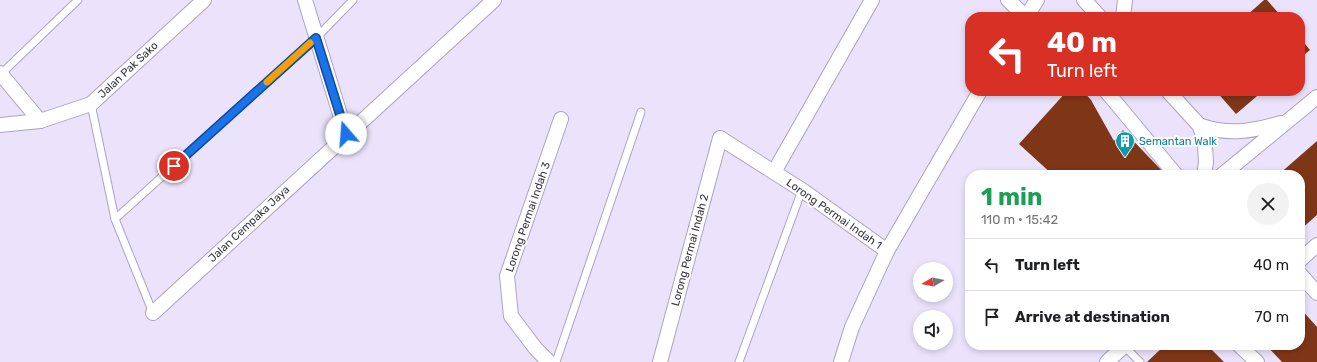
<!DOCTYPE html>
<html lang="en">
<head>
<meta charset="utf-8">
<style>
	body { margin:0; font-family:Rubik,sans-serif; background:#f2f2f2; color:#202124; height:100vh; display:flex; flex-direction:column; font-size:15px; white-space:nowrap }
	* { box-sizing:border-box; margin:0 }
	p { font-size:13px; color:#757577 }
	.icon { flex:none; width:22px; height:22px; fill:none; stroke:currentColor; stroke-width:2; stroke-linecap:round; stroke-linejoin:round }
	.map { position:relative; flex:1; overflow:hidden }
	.sheet { position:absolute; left:965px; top:170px; width:340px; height:180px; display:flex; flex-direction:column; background:#fff; border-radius:16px; box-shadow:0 2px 6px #0003 }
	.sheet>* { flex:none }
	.hud { position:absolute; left:965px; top:12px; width:340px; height:84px; border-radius:16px; box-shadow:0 2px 6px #0003; background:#d93025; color:#fff; overflow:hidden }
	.needle { width:26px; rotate:260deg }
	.controls { position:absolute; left:913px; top:262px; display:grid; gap:8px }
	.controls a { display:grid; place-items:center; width:40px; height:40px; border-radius:50%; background:#fff; box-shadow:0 2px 6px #0003; font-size:20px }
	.pin { position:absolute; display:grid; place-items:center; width:34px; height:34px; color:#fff; margin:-17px; border:2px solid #fff; border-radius:50%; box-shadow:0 1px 4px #0007 }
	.me { position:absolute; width:44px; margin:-22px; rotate:342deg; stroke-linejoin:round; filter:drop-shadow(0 0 3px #0008) }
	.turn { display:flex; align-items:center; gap:14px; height:84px; padding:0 16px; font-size:18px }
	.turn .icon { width:52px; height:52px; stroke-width:2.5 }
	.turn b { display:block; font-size:28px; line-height:34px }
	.round { display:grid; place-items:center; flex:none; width:42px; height:42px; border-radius:21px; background:#f2f2f2 }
	.overview { display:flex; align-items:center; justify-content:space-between; height:68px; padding:0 16px }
	h1 { font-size:24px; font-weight:700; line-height:30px; color:#1e9e55 }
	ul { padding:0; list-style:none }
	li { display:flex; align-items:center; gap:12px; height:52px; padding:0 16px; border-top:1px solid #e0e0e0 }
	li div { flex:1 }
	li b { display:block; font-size:15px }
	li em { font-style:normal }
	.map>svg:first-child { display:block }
	.building { fill:#7f3617 }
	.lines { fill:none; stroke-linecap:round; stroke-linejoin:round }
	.lane-casing { stroke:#ada3c1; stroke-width:9 }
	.street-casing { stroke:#ada3c1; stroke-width:16 }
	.lane { stroke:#fff; stroke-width:7 }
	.street { stroke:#fff; stroke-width:14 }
	.route-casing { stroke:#114b97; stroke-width:10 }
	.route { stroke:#1a73e8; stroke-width:7 }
	.slow { stroke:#f59e0b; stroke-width:7 }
	.labels { text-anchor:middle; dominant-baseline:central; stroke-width:4; stroke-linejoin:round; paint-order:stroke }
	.street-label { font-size:11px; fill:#373340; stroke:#fff }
	.culture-label { font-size:11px; fill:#0d838f; stroke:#fff; text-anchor:start }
</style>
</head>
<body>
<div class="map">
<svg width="1317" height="362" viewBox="0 0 1317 362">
	<rect width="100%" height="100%" fill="#ebe3fc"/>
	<!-- building -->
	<g class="building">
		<polygon points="1264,0 1267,0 1282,17 1245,17"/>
		<polygon points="1300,38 1310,50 1300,58"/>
		<polygon points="1067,91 1083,91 1091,100 1114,141 1123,130 1166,175 1053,175 1019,144"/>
		<polygon points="1216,91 1263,91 1236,114"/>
		<polygon points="1317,141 1317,215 1300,230 1300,175 1278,175"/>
		<polygon points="1300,308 1317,327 1317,362 1282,362 1266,345 1300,345"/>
		<polygon points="1165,345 1207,345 1224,362 1147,362"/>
	</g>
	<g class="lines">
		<defs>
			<g id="lane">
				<polyline points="1,74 78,0"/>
				<polyline points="91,104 115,219 153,313"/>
				<polyline points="115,219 316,38 353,0"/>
				<polyline points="1124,346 1140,362"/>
				<polyline points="556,362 641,112"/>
				<polyline points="739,362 802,190"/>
			</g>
			<g id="street">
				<polyline points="305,0 346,134"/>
				<polyline points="1008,0 1026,17"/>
				<polyline points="1084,0 1100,17"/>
				<polyline points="1026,17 1037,0"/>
				<polyline points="1123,17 1125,0"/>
				<polyline points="0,73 40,121"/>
				<polyline points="1106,91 1176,175"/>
				<polyline points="1168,91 1199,125 1202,132 1205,147 1206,162 1204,175"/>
				<polyline points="0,125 40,121 91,104 204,0"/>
				<path d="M1199,125C1229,136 1252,131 1281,123"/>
				<polyline points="774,172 872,0"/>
				<polyline points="1222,175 1317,97"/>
				<polyline points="887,251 980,91"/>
				<polyline points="1300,260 1317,245"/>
				<polyline points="1300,274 1317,293"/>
				<polyline points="153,313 494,0"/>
				<polyline points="1239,345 1257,362"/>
				<polyline points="549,362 536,349 511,316 507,276 561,119"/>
				<polyline points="660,362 720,138 802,190 887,251 852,327 841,362"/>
				<polyline points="1107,362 1125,345"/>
			</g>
		</defs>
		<!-- lane casing -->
		<use href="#lane" class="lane-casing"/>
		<!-- street casing -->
		<use href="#street" class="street-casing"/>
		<!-- lane -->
		<use href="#lane" class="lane"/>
		<!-- street -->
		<use href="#street" class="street"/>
	</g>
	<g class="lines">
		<defs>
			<polyline id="route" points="174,166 316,38 346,134"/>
		</defs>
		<!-- route casing -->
		<use href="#route" class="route-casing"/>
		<!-- route -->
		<use href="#route" class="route"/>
		<!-- slow -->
		<polyline class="slow" points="267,82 310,43"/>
	</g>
	<!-- icons -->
	<defs>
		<symbol id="building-pin" viewBox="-11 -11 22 30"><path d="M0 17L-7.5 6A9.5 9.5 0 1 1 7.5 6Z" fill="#0f9aa8" stroke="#fff"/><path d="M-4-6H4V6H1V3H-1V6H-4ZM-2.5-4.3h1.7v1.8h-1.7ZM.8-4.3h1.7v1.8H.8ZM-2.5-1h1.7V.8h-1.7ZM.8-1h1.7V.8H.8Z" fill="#fff"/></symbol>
	</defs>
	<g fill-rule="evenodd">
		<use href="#building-pin" x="1114" y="130" width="22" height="30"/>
	</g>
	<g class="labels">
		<!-- street labels -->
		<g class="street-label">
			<text transform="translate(128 70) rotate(-43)">Jalan Pak Sako</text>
			<text transform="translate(834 214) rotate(35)">Lorong Permai Indah 1</text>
			<text transform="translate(528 217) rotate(-71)">Lorong Permai Indah 3</text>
			<text transform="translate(249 224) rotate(-43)">Jalan Cempaka Jaya</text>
			<text transform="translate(690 250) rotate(-75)">Lorong Permai Indah 2</text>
		</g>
		<!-- culture labels -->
		<g class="culture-label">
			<text x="1139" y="141">Semantan Walk</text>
		</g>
	</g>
</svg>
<div class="controls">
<a><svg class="needle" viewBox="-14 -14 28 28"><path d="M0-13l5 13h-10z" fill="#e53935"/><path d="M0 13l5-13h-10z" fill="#757577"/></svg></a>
<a><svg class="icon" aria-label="sound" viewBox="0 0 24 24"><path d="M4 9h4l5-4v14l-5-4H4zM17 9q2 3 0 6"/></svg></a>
</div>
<div class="pin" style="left:174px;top:166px;background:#d93025"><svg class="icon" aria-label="arrive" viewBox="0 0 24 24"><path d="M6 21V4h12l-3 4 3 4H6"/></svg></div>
<svg class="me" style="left:346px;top:134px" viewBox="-20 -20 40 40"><circle r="19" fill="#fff"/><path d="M0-13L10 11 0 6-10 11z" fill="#1a73e8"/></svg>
<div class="hud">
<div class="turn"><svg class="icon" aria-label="left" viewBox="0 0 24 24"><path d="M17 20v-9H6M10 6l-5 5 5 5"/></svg><div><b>40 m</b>Turn left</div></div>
</div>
<section class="sheet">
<div class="overview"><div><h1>1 min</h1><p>110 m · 15:42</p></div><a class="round"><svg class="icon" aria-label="close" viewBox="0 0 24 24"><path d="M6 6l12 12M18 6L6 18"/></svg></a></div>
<ul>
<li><svg class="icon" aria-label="left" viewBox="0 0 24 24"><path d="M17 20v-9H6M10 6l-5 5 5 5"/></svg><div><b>Turn left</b></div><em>40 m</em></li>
<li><svg class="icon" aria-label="arrive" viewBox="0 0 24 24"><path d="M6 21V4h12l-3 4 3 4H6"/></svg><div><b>Arrive at destination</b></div><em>70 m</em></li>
</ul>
</section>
</div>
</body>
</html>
